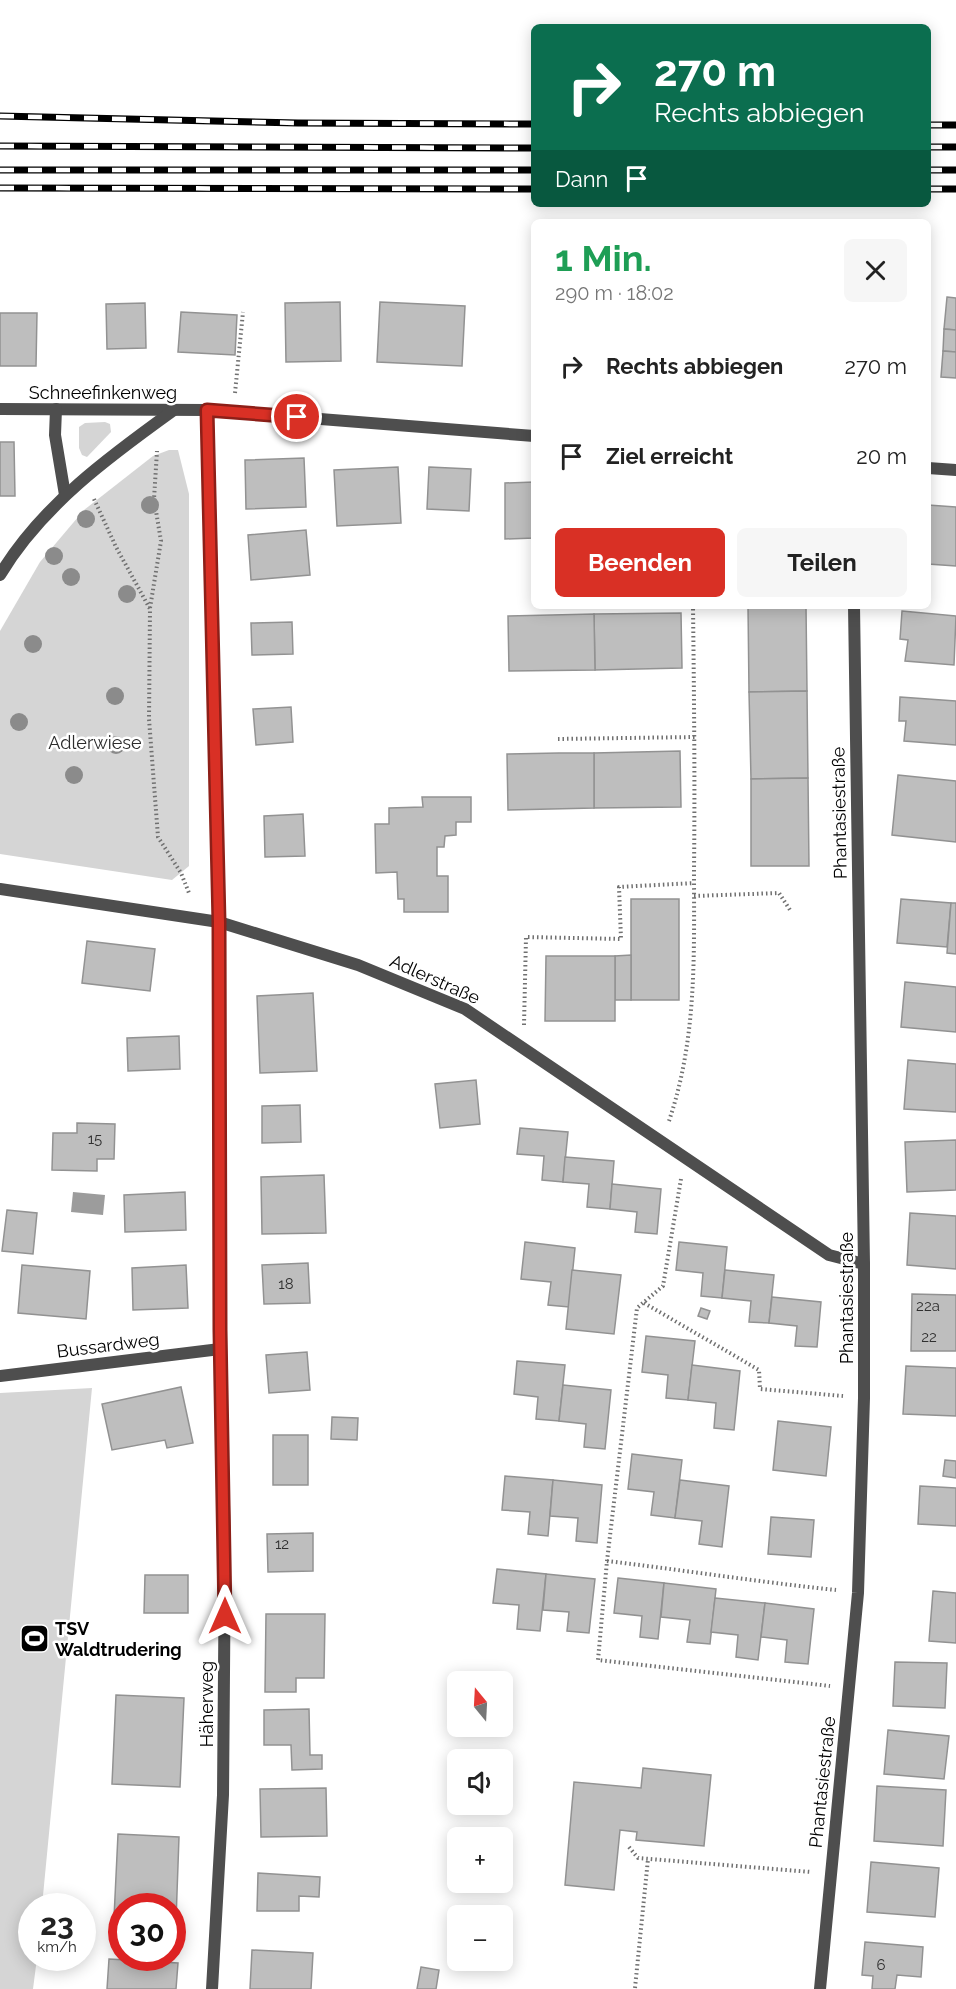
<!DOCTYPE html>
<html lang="de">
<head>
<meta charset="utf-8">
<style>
	body { margin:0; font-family:Raleway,sans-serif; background:#f6f6f6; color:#222; height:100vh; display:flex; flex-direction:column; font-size:22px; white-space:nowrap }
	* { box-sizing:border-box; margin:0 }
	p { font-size:20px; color:#767676 }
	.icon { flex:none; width:33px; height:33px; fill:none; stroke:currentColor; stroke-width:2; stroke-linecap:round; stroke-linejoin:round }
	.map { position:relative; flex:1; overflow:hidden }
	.side { position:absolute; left:531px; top:219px; width:400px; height:390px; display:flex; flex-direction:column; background:#fff; border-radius:9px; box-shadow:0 3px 15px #0003 }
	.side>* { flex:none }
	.hud { position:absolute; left:531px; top:24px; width:400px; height:183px; border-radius:9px; box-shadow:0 3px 15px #0003; background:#0b6e4f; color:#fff; overflow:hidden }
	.needle { width:39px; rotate:342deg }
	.fabs { position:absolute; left:447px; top:1671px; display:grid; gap:12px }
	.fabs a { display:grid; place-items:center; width:66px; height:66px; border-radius:9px; background:#fff; box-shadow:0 3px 15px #0003; font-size:30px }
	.speed { position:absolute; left:18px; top:1893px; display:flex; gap:12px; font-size:30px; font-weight:700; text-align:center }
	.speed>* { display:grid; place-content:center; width:78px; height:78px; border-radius:50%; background:#fff; box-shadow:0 3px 15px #0003; line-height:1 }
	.speed small { font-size:15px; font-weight:400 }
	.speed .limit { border:9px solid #d22; background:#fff; color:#111 }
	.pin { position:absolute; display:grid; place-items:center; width:51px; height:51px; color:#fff; margin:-26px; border:3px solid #fff; border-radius:50%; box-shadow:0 2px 6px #0007 }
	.me { position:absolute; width:66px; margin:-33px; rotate:0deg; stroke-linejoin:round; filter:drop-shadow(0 0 4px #0008) }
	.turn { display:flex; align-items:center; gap:21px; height:126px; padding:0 24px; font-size:27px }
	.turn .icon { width:78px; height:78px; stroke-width:2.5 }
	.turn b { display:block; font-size:42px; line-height:51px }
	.then { display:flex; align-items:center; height:57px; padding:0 24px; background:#0003; gap:12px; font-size:22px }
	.round { display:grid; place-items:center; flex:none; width:63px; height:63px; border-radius:9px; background:#f6f6f6 }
	.overview { display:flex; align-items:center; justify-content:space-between; height:102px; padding:0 24px }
	h1 { font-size:36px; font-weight:700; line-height:45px; color:#1e9e55 }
	.button { display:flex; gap:12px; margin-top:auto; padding:12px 24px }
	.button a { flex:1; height:69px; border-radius:9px; background:#d93025; color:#fff; font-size:24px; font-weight:700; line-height:69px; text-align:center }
	.button a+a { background:#f6f6f6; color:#222 }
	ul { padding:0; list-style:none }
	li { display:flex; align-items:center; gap:18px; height:90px; padding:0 24px }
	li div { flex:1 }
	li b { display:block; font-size:22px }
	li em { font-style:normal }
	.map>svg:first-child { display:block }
	.green { fill:#d5d5d5 }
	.water { fill:#9c9c9c }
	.building { fill:#bebebe; stroke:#929292; stroke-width:1.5 }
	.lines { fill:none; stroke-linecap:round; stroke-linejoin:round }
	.path { stroke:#707070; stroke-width:4; stroke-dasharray:1.5 3; stroke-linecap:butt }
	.minor { stroke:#4e4e4e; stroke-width:12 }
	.rail-casing { stroke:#000; stroke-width:7 }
	.rail { stroke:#fff; stroke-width:4.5; stroke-dasharray:14; stroke-linecap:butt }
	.tree { fill:#8b8b8b }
	.route-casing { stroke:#8d1f18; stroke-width:15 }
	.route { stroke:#d93025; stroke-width:10 }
	.labels { text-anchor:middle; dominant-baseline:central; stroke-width:5; stroke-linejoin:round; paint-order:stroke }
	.number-label { font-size:15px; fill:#303030 }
	.street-label { font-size:18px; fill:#000; stroke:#fff }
	.park-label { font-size:18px; fill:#2c2c2c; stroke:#fff }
	.poi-label { font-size:18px; font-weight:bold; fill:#000; stroke:#fff; text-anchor:start }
</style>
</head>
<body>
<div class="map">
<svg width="956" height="1989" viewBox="0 0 956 1989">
	<rect width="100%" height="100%" fill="#fff"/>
	<!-- green -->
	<g class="green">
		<polygon points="105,422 110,424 111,432 87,457 82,455 79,448 79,427 85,423"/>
		<polygon points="169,450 178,450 189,494 189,866 172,880 0,854 0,631 40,562 84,510 153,456"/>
		<polygon points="92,1388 42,1906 32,1906 32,1958 37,1958 33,1989 0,1989 0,1393"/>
	</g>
	<!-- water -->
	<polygon class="water" points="73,1192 105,1195 103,1215 71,1212"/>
	<!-- building -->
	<g class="building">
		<polygon points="947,297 956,298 956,330 944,329"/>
		<polygon points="340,302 341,361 286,362 285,303"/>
		<polygon points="380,302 465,306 462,366 377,362"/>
		<polygon points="145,303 146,348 107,349 106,304"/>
		<polygon points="181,312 237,315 235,355 178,352"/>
		<polygon points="0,313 37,313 36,366 0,366"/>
		<polygon points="944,329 956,330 956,352 943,351"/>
		<polygon points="943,351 956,352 956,378 941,377"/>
		<polygon points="0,442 14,442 15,496 0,496"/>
		<polygon points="304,458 306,507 246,509 245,460"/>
		<polygon points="398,467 401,523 337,526 334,470"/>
		<polygon points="429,467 471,469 469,511 427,509"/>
		<polygon points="534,482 534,538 505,539 505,483"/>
		<polygon points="928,505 956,507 956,566 928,564"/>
		<polygon points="306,530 310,575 251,580 248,535"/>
		<polygon points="748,606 806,606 807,691 749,692"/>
		<polygon points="902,611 956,616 954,665 905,661 908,640 900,639"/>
		<polygon points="681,613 682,668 595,670 594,614"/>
		<polygon points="594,614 595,670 509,671 508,616"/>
		<polygon points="292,622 293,654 252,655 251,623"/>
		<polygon points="807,691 808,778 751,779 749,692"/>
		<polygon points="900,697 956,701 956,745 904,741 906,721 899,721"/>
		<polygon points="291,707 293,742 256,745 253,709"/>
		<polygon points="680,751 681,807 594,808 594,753"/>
		<polygon points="559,753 594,753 594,808 508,810 507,754"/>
		<polygon points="898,775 956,781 956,842 892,835"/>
		<polygon points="808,778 809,866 751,866 751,779"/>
		<polygon points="422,797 471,797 471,822 456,822 456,835 445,836 444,847 437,847 437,876 448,876 448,912 404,912 404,899 398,899 397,872 376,873 375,824 389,824 389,808 423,807"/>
		<polygon points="303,814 305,856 265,857 264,816"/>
		<rect x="631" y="899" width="48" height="101"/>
		<polygon points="901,899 951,903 947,947 897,943"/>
		<polygon points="951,903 956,903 956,954 947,953"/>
		<polygon points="87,941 155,949 150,991 82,983"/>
		<polygon points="631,955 631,1000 615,1000 615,956"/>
		<polygon points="546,956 615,956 615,1021 545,1021"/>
		<polygon points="905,982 956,987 956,1032 901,1027"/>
		<polygon points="313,993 317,1071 260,1073 257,996"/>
		<polygon points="179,1036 180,1069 128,1071 127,1038"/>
		<polygon points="908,1060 956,1064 956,1112 904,1109"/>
		<polygon points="476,1080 480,1124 440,1128 435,1084"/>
		<polygon points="300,1105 301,1142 262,1143 262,1106"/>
		<polygon points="77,1123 115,1124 114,1159 97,1159 97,1171 52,1170 53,1133 77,1133"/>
		<polygon points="520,1128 568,1132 563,1182 542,1180 544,1156 517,1154"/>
		<polygon points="956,1140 956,1190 907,1192 905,1142"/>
		<polygon points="565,1157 614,1161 610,1209 587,1207 589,1184 563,1182"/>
		<polygon points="324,1175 326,1233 262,1234 261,1177"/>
		<polygon points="612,1184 661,1189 657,1234 635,1232 637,1212 610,1209"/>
		<polygon points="185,1192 186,1230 125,1232 124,1195"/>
		<polygon points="7,1210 37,1213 33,1254 2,1251"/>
		<polygon points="910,1213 956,1216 956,1269 907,1265"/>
		<polygon points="525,1242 575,1248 569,1307 548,1305 551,1282 521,1279"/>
		<polygon points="679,1242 727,1247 722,1298 701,1296 703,1273 676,1270"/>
		<polygon points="308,1263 310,1303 264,1304 262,1265"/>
		<polygon points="22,1265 90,1271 86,1319 18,1313"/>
		<polygon points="186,1265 188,1308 133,1310 132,1268"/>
		<polygon points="572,1270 621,1275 614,1334 566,1329"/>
		<polygon points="725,1270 774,1275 769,1323 749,1322 751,1301 722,1298"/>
		<polygon points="912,1294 956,1295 956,1351 911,1351"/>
		<polygon points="772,1297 821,1302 817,1347 795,1346 797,1326 769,1323"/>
		<polygon points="701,1308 710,1311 707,1319 698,1316"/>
		<polygon points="646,1336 695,1341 688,1400 666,1398 668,1375 642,1372"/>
		<polygon points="307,1352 310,1390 269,1393 266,1355"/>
		<polygon points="517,1361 565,1365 559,1421 536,1419 538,1397 514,1394"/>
		<polygon points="692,1365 740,1371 734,1430 714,1428 716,1403 688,1400"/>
		<polygon points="906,1366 956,1368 956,1416 903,1414"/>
		<polygon points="563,1385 611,1390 605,1449 584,1447 586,1424 559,1421"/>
		<polygon points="181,1387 193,1443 167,1448 165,1440 112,1450 102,1404"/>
		<polygon points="332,1417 358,1418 357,1440 331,1439"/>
		<polygon points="778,1421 831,1427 826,1476 773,1470"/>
		<rect x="273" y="1435" width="35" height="50"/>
		<polygon points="632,1454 682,1460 675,1518 651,1515 654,1492 628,1489"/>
		<polygon points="945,1460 956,1461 956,1478 943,1476"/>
		<polygon points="505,1476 553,1480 548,1536 528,1534 530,1512 502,1510"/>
		<polygon points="553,1480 602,1485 597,1543 576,1541 578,1518 550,1516"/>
		<polygon points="680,1480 729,1486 722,1547 699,1544 702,1521 675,1518"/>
		<polygon points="920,1486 956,1488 956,1526 918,1524"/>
		<polygon points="771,1517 814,1520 811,1557 768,1554"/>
		<polygon points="313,1533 313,1571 268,1572 267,1534"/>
		<polygon points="497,1569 546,1574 540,1631 517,1629 519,1605 493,1603"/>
		<polygon points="546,1574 595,1579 589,1633 567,1631 569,1612 543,1610"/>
		<polygon points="145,1575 188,1575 188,1613 144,1613"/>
		<polygon points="618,1578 664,1583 658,1639 640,1637 642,1616 614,1613"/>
		<polygon points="664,1583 716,1589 710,1644 687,1642 690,1620 661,1617"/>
		<polygon points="933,1591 956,1593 956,1643 929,1641"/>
		<polygon points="715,1598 765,1603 758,1660 736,1657 738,1635 711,1632"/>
		<polygon points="765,1603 814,1609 808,1664 785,1662 787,1640 761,1637"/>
		<polygon points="266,1614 325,1614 324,1678 296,1678 296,1692 265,1692"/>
		<polygon points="895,1662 947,1663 945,1708 893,1706"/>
		<polygon points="116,1695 184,1698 180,1787 112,1784"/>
		<polygon points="309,1709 310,1755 322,1755 322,1769 292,1770 291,1745 264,1745 264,1710"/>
		<polygon points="888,1730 949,1736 944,1779 884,1774"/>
		<polygon points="643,1768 711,1775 704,1846 636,1840 637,1832 620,1830 614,1890 565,1885 574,1782 641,1788"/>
		<polygon points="877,1786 946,1790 943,1846 874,1841"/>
		<polygon points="326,1788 327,1836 261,1837 260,1789"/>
		<polygon points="118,1834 179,1837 176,1921 172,1921 172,1906 122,1906 122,1918 114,1918"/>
		<polygon points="871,1862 939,1868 935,1917 867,1912"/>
		<polygon points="258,1873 320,1877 319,1897 299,1896 299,1911 257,1911"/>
		<polygon points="865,1942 923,1947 921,1977 897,1975 895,1989 872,1989 873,1976 862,1975"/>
		<polygon points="252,1950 313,1953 311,1989 250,1989"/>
		<polygon points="109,1959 178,1963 176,1989 107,1989"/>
		<polygon points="421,1967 439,1970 436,1989 417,1989"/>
	</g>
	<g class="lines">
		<!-- path -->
		<g class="path">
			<polyline points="235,393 243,312"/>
			<polyline points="94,499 116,547 150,609 149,719 158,837 181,873 189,893"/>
			<polyline points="150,608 161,541 154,499 157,451"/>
			<polyline points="558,739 695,737"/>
			<polyline points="694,896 779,893 790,910"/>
			<polyline points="524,1025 526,937 621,939 619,887 694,883"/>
			<path d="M669,1121C697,1038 694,956 694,870C695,782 694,694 693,606"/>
			<polyline points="681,1179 663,1286 637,1308 607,1561 598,1660 830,1686"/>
			<polyline points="644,1303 759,1370 760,1389 843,1396"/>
			<path d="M607,1561C683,1570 759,1582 836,1590"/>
			<polyline points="629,1847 638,1858 811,1872"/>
			<polyline points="635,1988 648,1859"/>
		</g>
		<!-- minor -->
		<g class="minor">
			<polyline points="0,409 207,410 534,436"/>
			<polyline points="56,409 55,435 65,495"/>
			<polyline points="207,410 219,922 220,1330 225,1549 223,1795 212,1989"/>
			<polyline points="928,468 956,470"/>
			<path d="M0,575C41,506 110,456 174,410"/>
			<polyline points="0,889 219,922 358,965 465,1009 829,1255 864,1264"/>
			<polyline points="0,1376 220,1349"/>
			<polyline points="820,1989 858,1593 864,1398 864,1264 854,606"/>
		</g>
		<defs>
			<g id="rail">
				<polyline points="0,116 298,123 534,124"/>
				<polyline points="928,125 956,125"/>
				<polyline points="0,146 534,148"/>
				<polyline points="928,147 956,147"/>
				<polyline points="0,170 534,170"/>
				<polyline points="928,170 956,170"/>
				<polyline points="0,188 534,189"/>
				<polyline points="928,189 956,189"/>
			</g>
		</defs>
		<!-- rail casing -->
		<use href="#rail" class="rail-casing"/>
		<!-- rail -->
		<use href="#rail" class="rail"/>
	</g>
	<!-- trees -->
	<g class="tree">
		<circle cx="150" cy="505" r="9"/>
		<circle cx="86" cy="519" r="9"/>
		<circle cx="54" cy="556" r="9"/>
		<circle cx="71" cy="577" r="9"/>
		<circle cx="127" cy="594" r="9"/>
		<circle cx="33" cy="644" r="9"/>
		<circle cx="115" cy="696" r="9"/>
		<circle cx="19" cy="722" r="9"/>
		<circle cx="116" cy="745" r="9"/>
		<circle cx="74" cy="775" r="9"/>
	</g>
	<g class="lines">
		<defs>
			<polyline id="route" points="225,1616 220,1330 219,922 207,410 297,417"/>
		</defs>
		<!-- route casing -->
		<use href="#route" class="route-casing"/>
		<!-- route -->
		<use href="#route" class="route"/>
	</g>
	<!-- icons -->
	<defs>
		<symbol id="stadium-square" viewBox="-11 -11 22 22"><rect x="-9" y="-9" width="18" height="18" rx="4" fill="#000" stroke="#fff"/><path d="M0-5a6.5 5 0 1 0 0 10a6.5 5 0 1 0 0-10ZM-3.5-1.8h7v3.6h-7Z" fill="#fff"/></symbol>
	</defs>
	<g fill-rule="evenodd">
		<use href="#stadium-square" x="18" y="1622" width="33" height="33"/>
	</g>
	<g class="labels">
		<!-- number labels -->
		<g class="number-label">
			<text x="95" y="1139">15</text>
			<text x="286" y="1284">18</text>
			<text x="928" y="1306">22a</text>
			<text x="929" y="1337">22</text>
			<text x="282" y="1544">12</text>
			<text x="881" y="1965">6</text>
		</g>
		<!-- street labels -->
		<g class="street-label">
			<text x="103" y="392">Schneefinkenweg</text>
			<text transform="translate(839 813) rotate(-91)">Phantasiestraße</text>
			<text transform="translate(435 979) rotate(24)">Adlerstraße</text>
			<text transform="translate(846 1298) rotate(-90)">Phantasiestraße</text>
			<text transform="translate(108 1345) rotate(-7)">Bussardweg</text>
			<text transform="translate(206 1704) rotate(-90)">Häherweg</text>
			<text transform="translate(822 1782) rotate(-84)">Phantasiestraße</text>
		</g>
		<!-- park labels -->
		<g class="park-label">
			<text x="95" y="742">Adlerwiese</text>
		</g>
		<!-- poi labels -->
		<g class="poi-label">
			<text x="55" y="1628">TSV<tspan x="55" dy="21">Waldtrudering</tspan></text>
		</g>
	</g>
</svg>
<div class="fabs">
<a><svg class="needle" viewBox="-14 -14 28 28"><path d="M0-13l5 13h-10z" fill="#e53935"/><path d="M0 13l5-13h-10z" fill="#767676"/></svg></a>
<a><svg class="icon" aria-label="sound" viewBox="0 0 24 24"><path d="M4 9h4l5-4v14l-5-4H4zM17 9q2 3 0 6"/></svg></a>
<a>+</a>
<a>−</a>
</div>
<div class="speed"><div>23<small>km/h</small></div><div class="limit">30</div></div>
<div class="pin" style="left:297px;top:417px;background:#d93025"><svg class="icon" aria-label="arrive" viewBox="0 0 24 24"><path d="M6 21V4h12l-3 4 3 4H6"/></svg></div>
<svg class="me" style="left:225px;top:1616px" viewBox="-20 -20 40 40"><path d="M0-17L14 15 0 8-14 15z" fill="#d93025" stroke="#fff" stroke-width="4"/></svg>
<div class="hud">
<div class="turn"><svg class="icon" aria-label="right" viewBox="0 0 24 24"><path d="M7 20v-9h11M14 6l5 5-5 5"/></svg><div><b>270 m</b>Rechts abbiegen</div></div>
<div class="then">Dann<svg class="icon" aria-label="arrive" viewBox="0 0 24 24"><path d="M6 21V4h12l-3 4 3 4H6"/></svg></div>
</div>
<section class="side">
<div class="overview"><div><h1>1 Min.</h1><p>290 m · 18:02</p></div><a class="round"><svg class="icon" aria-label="close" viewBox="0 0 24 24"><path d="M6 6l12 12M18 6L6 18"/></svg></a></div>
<ul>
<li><svg class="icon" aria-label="right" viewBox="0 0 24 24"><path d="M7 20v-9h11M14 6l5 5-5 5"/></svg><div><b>Rechts abbiegen</b></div><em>270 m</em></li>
<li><svg class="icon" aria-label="arrive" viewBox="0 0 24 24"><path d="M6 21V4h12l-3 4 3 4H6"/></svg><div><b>Ziel erreicht</b></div><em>20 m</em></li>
</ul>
<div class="button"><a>Beenden</a><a>Teilen</a></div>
</section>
</div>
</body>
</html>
